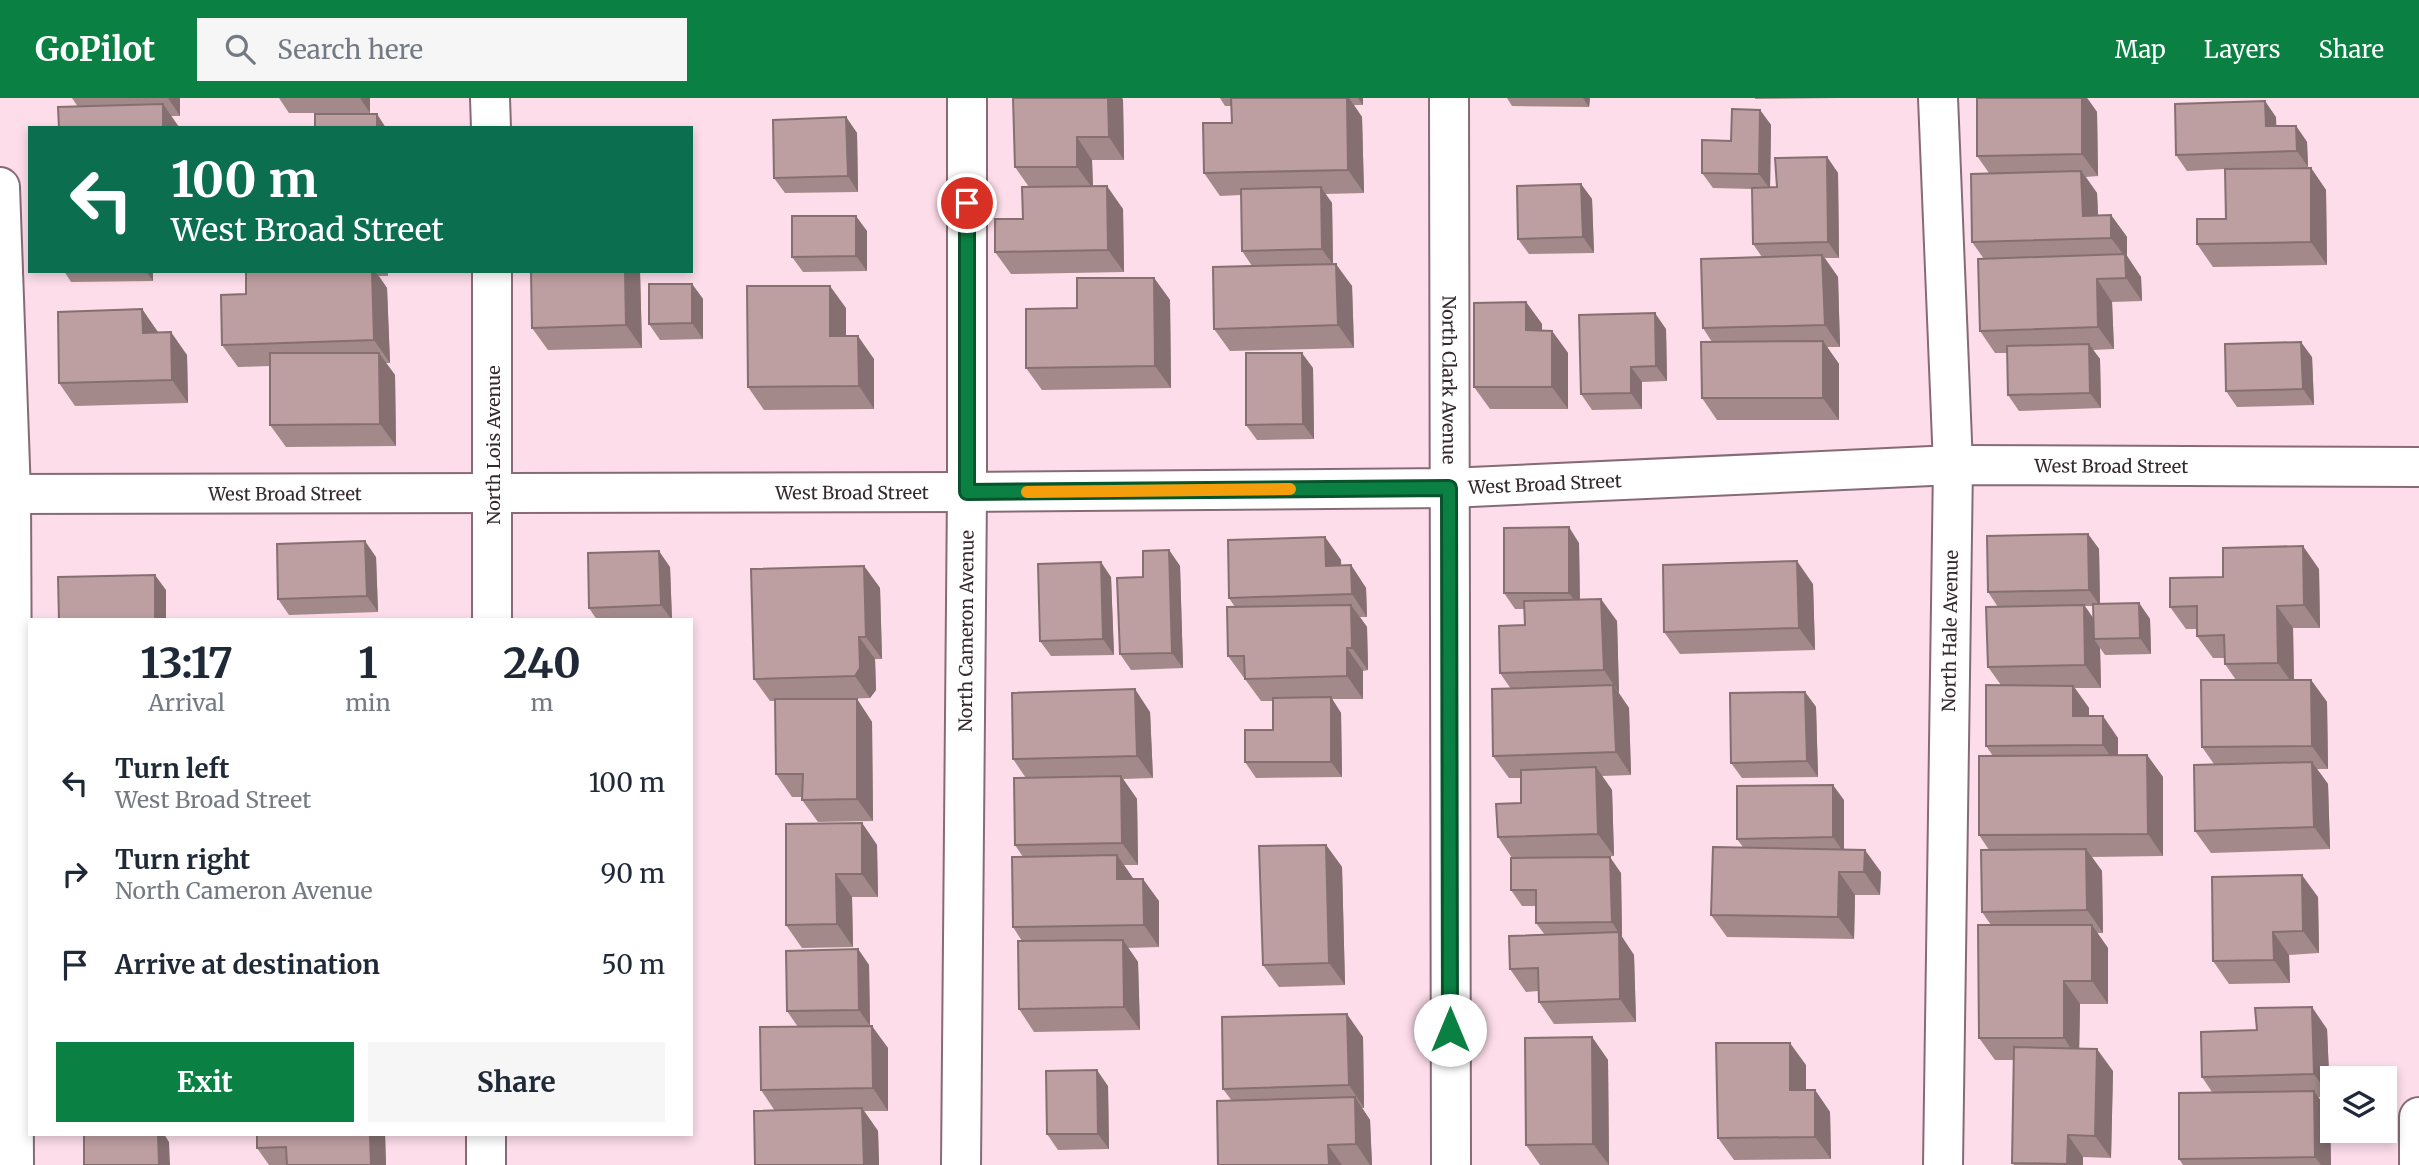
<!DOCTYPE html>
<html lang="en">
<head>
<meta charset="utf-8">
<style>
	body { margin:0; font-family:Merriweather,serif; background:#f6f6f7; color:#1f2937; height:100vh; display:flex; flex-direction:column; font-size:26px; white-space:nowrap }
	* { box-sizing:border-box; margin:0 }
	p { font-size:23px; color:#747a83 }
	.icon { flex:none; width:38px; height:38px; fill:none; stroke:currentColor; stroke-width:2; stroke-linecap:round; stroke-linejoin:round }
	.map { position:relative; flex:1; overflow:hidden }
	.sheet { position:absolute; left:28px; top:520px; width:665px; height:518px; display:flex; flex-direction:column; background:#fff; border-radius:0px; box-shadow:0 4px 10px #0003 }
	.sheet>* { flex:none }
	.guide { position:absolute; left:28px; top:28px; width:665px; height:147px; border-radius:0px; box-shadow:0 4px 10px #0003; background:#0b6e4f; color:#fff; overflow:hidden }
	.controls { position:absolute; left:2320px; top:968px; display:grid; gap:14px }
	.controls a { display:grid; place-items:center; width:77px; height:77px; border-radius:0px; background:#fff; box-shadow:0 4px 10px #0003; font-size:35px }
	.pin { position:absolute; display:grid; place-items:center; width:60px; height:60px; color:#fff; margin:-30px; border:4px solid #fff; border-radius:50%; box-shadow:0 2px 7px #0007 }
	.me { position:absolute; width:77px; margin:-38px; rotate:0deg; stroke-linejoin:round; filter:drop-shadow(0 0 5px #0008) }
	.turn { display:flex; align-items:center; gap:24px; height:147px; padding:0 28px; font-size:32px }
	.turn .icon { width:91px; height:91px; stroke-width:2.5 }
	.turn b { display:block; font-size:49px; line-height:60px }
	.eta { display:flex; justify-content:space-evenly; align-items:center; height:119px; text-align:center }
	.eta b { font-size:42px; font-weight:700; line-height:49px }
	.button { display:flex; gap:14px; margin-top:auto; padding:14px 28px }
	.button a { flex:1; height:80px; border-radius:0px; background:#0b8043; color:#fff; font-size:28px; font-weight:700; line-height:80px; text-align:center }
	.button a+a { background:#f6f6f7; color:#1f2937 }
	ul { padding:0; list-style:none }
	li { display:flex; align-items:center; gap:21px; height:91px; padding:0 28px }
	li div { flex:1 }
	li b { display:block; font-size:26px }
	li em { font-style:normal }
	header { display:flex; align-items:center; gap:42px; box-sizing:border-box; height:98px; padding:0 35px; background:#0b8043; color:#fff }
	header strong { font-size:33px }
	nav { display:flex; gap:38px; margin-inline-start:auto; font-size:24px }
	.search { width:490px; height:63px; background:#f6f6f7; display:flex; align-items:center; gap:18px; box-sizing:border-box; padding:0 24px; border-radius:0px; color:#747a83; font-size:26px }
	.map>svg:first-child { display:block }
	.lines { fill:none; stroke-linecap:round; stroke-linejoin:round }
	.minor-casing { stroke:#866b76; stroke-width:42 }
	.minor { stroke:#fff; stroke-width:38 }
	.wall { fill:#a3898a; fill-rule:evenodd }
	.shaded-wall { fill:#856f71 }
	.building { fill:#be9fa1; stroke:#856f71; stroke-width:2 }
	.route-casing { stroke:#07532c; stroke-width:18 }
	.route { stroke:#0b8043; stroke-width:12 }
	.slow { stroke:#f59e0b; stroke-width:12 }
	.labels { text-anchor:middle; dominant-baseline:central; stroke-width:5; stroke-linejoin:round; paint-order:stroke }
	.street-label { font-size:18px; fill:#35292e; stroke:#fff }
</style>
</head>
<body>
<header>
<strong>GoPilot</strong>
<div class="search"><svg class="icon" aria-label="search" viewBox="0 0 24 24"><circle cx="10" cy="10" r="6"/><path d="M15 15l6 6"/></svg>Search here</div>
<nav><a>Map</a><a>Layers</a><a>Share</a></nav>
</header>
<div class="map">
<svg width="2419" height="1067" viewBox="0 0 2419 1067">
	<rect width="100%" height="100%" fill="#fcdde9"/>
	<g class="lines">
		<defs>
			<g id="minor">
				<polyline points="490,0 491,30"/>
				<path id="s1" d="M1449,0L1451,1067"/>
				<polyline points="1938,0 1953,367 1943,1067"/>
				<polyline points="0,89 11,396 14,1067"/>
				<polyline points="492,173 492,522"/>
				<path id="s2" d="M0,396L967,394L1449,390L1953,367L2419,369"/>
				<polyline points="486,1067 486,1036"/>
				<path id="s3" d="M961,1067L967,394V0"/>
				<polyline points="2419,1067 2419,1019"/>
			</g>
		</defs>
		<!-- minor casing -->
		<use href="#minor" class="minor-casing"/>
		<!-- minor -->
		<use href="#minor" class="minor"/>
	</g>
	<!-- wall -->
	<g class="wall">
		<polygon points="72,0 180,0 180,18 171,18 179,30 59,30 78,9"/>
		<polygon points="279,0 370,0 370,15 289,15"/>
		<polygon points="1013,0 1122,0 1123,2 1124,62 1092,62 1093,88 1123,111 1124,174 1011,176 995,154 1023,121 1029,89 1015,69"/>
		<polygon points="1220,0 1363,0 1363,7 1354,7 1362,19 1364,95 1325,96 1332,105 1333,166 1352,188 1354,250 1230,253 1214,231 1252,168 1242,153 1241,97 1220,98 1204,75 1232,25 1231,8 1225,8"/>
		<polygon points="1507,0 1590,0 1589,9 1512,8"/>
		<polygon points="1755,0 1838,0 1755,1"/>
		<polygon points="1977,0 2087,0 2097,14 2098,78 2086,79 2097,95 2098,117 2111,117 2127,139 2127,158 2141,179 2142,203 2112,204 2114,251 2093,252 2100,261 2101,310 2019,313 2008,297 2008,255 1995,255 1980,233 1984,161 1972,144 1989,75 1977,58"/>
		<polygon points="1760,12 1771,27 1770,89 1777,89 1827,59 1838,75 1839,160 1825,160 1838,179 1840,249 1827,249 1839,266 1839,322 1717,322 1702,300 1712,244 1703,230 1762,159 1753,146 1752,91 1713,90 1702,75"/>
		<polygon points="846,19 857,35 858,94 785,95 774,80"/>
		<polygon points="2276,19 2276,28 2296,28 2307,44 2308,69 2256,70 2311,70 2326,92 2327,167 2213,169 2197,146 2226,121 2225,71 2187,73 2176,57"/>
		<polygon points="1581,86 1592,101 1594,155 1529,156 1518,141"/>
		<polygon points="867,133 867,173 803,174 792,159"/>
		<polygon points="64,173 153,173 153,183 71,184"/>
		<polygon points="246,173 388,173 388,178 379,178 387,190 390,265 386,265 395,277 396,348 286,349 270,327 270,268 238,269 222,247 246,196"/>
		<polygon points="531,173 640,173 642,250 548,252 532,230"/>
		<polygon points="1154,180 1170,202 1171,290 1042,292 1026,270 1077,210"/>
		<polygon points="692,186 703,201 703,241 660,242 649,226"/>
		<polygon points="1526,204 1542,226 1542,232 1552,233 1568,255 1568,311 1490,311 1474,289"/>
		<polygon points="846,210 846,238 874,261 874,311 764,312 748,289"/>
		<polygon points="142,211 158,235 187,257 188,305 75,308 59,285"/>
		<polygon points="1666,231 1667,283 1642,284 1642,311 1592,312 1581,296"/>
		<polygon points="2312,259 2314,307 2237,309 2226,293"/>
		<polygon points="1313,270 1314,341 1257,342 1246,327"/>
		<path d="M2088,436L2099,451L2100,506L2139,505L2150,521L2151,556L2105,557L2100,550L2101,590H2075L2089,610V618L2118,640V657H2147L2163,679V758L2092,759L2102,773L2103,835H2097L2108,850V906H2080L2079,950L2113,973L2111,1060L2083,1059V1067H2014L2012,1065L2014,962H1995L1979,940L1991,827L1982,814L1989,752L1979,737L1993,658L1986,648L2001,587L1988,569L1998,509L1988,494ZM2085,508H2093V520Z"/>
		<polygon points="1325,439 1341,462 1341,468 1351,467 1366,490 1367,519 1360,519 1367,529 1368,572 1363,573 1363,601 1332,601 1341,615 1342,679 1256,680 1245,664 1273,632 1273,603 1261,603 1228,558 1235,509 1229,500"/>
		<polygon points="1579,445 1580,501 1617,523 1619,595 1629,610 1631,677 1602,678 1612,692 1614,758 1574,760 1621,775 1622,840 1634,857 1636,924 1554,926 1539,904 1538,893 1526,894 1510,871 1545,837 1536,825 1536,808 1522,808 1511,792 1512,760 1498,739 1521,705 1521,680 1509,680 1493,658 1511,591 1500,575 1525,527 1524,511 1515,511 1504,495"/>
		<polygon points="1169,452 1180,468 1183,570 1131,572 1120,556"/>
		<polygon points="376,459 378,514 289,517 278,501"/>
		<polygon points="864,468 880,490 882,561 875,561 876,592 870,600 843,601 857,601 872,624 873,723 818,724 802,702 802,699 792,699 776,676 775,603 770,603 754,581"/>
		<polygon points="670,469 672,522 597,522 589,510"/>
		<polygon points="2319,471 2320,530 2293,530 2294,582 2311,582 2327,604 2328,671 2317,671 2328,686 2330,751 2211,755 2195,733 2214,666 2202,649 2236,582 2225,566 2225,560 2213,560 2197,538 2197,531 2186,531 2170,509 2223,479"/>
		<polygon points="1111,479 1114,557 1051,558 1040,543"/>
		<polygon points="1813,486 1815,552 1680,556 1664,534"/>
		<polygon points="1805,594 1816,609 1818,679 1742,680 1731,665"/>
		<polygon points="1150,614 1153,680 1123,681 1137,701 1138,767 1124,767 1133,781 1159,803 1159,849 1128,850 1138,864 1140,932 1034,934 1019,911 1022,843 1013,829 1023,759 1015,747 1026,680 1013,661"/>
		<polygon points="1844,702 1844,751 1881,774 1880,797 1855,797 1854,841 1727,839 1711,817 1743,749 1737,741"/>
		<polygon points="862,725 877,747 878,799 852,799 853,849 802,850 786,827"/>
		<polygon points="1326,747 1342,769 1345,887 1279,889 1263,867"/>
		<polygon points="2318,799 2319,855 2289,857 2290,885 2229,886 2213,863"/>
		<polygon points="858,851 869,867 870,928 888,950 888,1013 864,1013 878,1033 879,1067 755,1067 775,1013 761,992 798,929 787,913"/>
		<polygon points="2327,931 2330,999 2318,999 2330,1016 2331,1067 2183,1067 2179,1061 2212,994 2202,979"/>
		<polygon points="1363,939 1364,1010 1362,1010 1370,1022 1372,1067 1218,1067 1232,1003 1223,991"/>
		<polygon points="1592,939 1608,962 1609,1067 1540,1067 1526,1047"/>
		<polygon points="1806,967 1806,992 1815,992 1830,1014 1831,1061 1734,1062 1718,1040"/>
		<polygon points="1108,988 1109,1051 1058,1052 1047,1036"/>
		<polygon points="257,1036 385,1036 386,1067 269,1067 257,1050"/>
	</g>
	<!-- shaded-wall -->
	<g class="shaded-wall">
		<polygon points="168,0 180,0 180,18"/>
		<polygon points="360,0 370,0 370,15"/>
		<polygon points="1108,0 1122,0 1123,2 1124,62 1109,39"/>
		<polygon points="1347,0 1349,0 1362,19 1364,95 1348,72"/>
		<polygon points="1358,0 1363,0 1363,7"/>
		<polygon points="1583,0 1590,0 1589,9"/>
		<polygon points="2082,0 2087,0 2097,14 2098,78 2082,56"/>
		<polygon points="2265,3 2276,19 2277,44 2266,28"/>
		<polygon points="163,6 179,29 179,30 163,30"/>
		<polygon points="1760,12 1771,27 1770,91 1759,76"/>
		<polygon points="377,16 386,30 377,30"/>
		<polygon points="846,19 857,35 858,94 848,78"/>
		<polygon points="2296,28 2307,44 2308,69 2297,53"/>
		<polygon points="1077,39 1092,62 1093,91 1077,69"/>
		<polygon points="1827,59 1838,75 1839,160 1828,144"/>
		<polygon points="2311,70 2326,92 2327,167 2311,144"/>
		<polygon points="2081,73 2097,95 2099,140 2083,118"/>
		<polygon points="1581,86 1592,101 1594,155 1583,139"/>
		<polygon points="1107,88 1123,111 1124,174 1108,152"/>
		<polygon points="1321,89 1332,105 1333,167 1322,151"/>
		<polygon points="2111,117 2127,139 2127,158 2141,179 2142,203 2126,180 2126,160 2111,140"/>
		<polygon points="856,118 867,133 867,173 856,158"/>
		<polygon points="1822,157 1838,179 1840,249 1825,227"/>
		<polygon points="1336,166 1352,188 1354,250 1338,227"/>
		<polygon points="146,173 153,173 153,183"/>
		<polygon points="372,173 375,173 387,190 390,265 374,242"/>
		<polygon points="625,173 640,173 642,250 626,227"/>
		<polygon points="1154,180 1170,202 1171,290 1155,268"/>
		<polygon points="2097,181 2112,204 2114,251 2098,229"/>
		<polygon points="692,186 703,201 703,241 692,225"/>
		<polygon points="830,188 846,210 846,260 830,238"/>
		<polygon points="1526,204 1542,226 1542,255 1526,232"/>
		<polygon points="142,211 158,234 159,257 143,235"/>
		<polygon points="1655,215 1666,231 1667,283 1656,268"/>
		<polygon points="1552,233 1568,255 1568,311 1552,289"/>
		<polygon points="171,234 187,257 188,305 172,282"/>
		<polygon points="858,238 874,261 874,311 859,288"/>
		<polygon points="1823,243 1839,266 1839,322 1823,300"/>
		<polygon points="2301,244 2312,259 2314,307 2303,291"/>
		<polygon points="2089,246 2100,261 2101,310 2090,295"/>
		<polygon points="379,255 395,277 396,348 380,326"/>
		<polygon points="1302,255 1313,270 1314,341 1303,326"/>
		<polygon points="1631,269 1642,284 1642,311 1631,295"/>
		<polygon points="1569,429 1579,445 1580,510 1569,495"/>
		<polygon points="2088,436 2099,451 2100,508 2089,492"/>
		<polygon points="1325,439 1341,462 1342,490 1326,468"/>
		<polygon points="365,443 376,459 378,514 367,498"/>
		<polygon points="2303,448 2319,471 2320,530 2304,507"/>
		<polygon points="1169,452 1180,468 1183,570 1172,555"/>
		<polygon points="659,453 670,469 672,522 661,507"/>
		<polygon points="1797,463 1813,486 1815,552 1799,530"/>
		<polygon points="1101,464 1111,479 1114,557 1103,541"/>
		<polygon points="1351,467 1366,490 1367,519 1352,496"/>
		<polygon points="864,468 880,490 882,561 866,539"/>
		<polygon points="155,477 166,492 166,522 155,522"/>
		<polygon points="1601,501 1617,523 1619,595 1604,572"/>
		<polygon points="2139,505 2150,521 2151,556 2140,540"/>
		<polygon points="1351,507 1367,529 1368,572 1352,550"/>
		<polygon points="2084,507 2100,530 2094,541 2100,550 2101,590 2085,567"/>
		<polygon points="2277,508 2293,530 2294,588 2278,565"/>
		<polygon points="859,539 875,561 876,592 870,600 855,578"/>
		<polygon points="1347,550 1363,573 1363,601 1347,578"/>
		<polygon points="2311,582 2327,604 2328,671 2312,648"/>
		<polygon points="1613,587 1629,610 1631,677 1616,654"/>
		<polygon points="2073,588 2089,610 2089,640 2073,618"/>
		<polygon points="1135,591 1150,614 1153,680 1137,658"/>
		<polygon points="1805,594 1816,609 1818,679 1807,663"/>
		<polygon points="1331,599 1341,615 1342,679 1331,664"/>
		<polygon points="857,601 872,624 873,723 857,701"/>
		<polygon points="2103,618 2118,640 2118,670 2103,647"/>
		<polygon points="2147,657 2163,679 2163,758 2148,736"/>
		<polygon points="2312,664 2328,686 2330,751 2314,729"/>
		<polygon points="1596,669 1612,692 1614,758 1598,736"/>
		<polygon points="1121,678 1137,701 1138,767 1122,745"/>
		<polygon points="1833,687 1844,702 1844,755 1833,739"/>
		<polygon points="862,725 877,747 878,799 862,776"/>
		<polygon points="1326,747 1342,769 1345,887 1329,865"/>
		<polygon points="2086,751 2102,773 2103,835 2087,812"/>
		<polygon points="1865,752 1881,774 1880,797 1864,774"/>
		<polygon points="1117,757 1133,780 1132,803 1117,781"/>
		<polygon points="1610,759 1621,775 1622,840 1612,824"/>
		<polygon points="1839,774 1855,797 1854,841 1838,819"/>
		<polygon points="836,776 852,799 853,849 837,826"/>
		<polygon points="2302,777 2318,799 2319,855 2303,833"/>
		<polygon points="1143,781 1159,803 1159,849 1144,827"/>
		<polygon points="2092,827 2108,850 2108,906 2092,883"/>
		<polygon points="1619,834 1634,857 1636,924 1620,901"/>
		<polygon points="2273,834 2289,857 2290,885 2274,862"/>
		<polygon points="1123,842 1138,864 1140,932 1124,909"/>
		<polygon points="858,851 869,867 870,928 859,912"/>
		<polygon points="2064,883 2080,906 2079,963 2064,940"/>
		<polygon points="2312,909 2327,931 2330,999 2314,976"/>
		<polygon points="1347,916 1363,939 1364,1010 1349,987"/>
		<polygon points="872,928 888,950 888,1013 873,990"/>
		<polygon points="1592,939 1608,962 1609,1067 1593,1046"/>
		<polygon points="1790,945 1806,967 1806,1015 1790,992"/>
		<polygon points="2097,951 2113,973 2111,1060 2095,1038"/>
		<polygon points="1097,972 1108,988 1109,1051 1098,1036"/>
		<polygon points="1815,992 1830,1014 1831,1061 1815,1039"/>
		<polygon points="2314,993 2330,1016 2331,1067 2321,1067 2315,1059"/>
		<polygon points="1355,999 1370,1022 1372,1067 1370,1067 1356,1046"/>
		<polygon points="862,1010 878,1033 879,1067 864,1067"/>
		<polygon points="158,1036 164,1036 169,1044 170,1067 159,1067"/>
		<polygon points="370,1036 385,1036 386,1067 371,1067"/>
		<polygon points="2068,1037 2083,1059 2083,1067 2068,1067 2067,1066"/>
		<polygon points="1328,1047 1342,1067 1329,1067"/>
	</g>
	<!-- building -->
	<g class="building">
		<polygon points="1013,0 1108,0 1109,39 1077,39 1077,69 1015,69"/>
		<polygon points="1231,0 1347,0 1348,72 1204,75 1203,25 1232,25"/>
		<polygon points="1977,0 2082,0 2082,56 1977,58"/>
		<polygon points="2265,3 2266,28 2296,28 2297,53 2176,57 2175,6"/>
		<polygon points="163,6 163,30 59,30 58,9"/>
		<polygon points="1732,11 1760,12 1759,76 1702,75 1702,42 1731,43"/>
		<rect x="315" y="16" width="62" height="14"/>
		<polygon points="846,19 848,78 774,80 773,22"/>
		<polygon points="1827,59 1828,144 1753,146 1752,90 1777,89 1775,60"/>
		<polygon points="2311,70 2311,144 2197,146 2197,121 2226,121 2225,71"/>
		<polygon points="2081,73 2083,118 2111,117 2111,140 1972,144 1971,76"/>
		<polygon points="1581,86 1583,139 1518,141 1517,88"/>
		<polygon points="1107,88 1108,152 995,154 995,121 1023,121 1022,89"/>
		<polygon points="1321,89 1322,151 1242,153 1241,91"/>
		<polygon points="792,118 856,118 856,158 792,159"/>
		<polygon points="2125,156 2126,180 2097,181 2098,229 1980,233 1978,161"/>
		<polygon points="1822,157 1825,227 1703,230 1701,161"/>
		<polygon points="1336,166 1338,227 1214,231 1213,169"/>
		<polygon points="246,173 372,173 374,242 222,247 221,197 246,196"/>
		<polygon points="531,173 625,173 626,227 532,230"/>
		<polygon points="1077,180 1154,180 1155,268 1026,270 1026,211 1077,210"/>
		<polygon points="649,186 692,186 692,225 649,226"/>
		<polygon points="747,188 830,188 830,238 858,238 859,288 748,289"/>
		<polygon points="1526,204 1526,232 1552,233 1552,289 1474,289 1474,205"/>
		<polygon points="142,211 143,235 171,234 172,282 59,285 58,214"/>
		<polygon points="1655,215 1656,268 1631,269 1631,295 1581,296 1579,217"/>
		<polygon points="1823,243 1823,300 1702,300 1701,244"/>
		<polygon points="2301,244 2303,291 2226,293 2225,246"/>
		<polygon points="2089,246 2090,295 2008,297 2007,248"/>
		<polygon points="270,255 379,255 380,326 270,327"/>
		<polygon points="1246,255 1302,255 1303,326 1246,327"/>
		<polygon points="1569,429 1569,495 1504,495 1504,430"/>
		<polygon points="2088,436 2089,492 1988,494 1987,438"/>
		<polygon points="1325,439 1326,468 1351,467 1352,496 1229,500 1228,442"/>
		<polygon points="365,443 367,498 278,501 277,446"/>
		<polygon points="2303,448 2304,507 2277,508 2278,565 2225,566 2224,537 2197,538 2197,508 2170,509 2170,480 2223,479 2223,450"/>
		<polygon points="1169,452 1172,555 1120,556 1117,480 1143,479 1143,453"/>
		<polygon points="659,453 661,507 589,510 588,455"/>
		<polygon points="1797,463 1799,530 1664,534 1663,467"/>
		<polygon points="1101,464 1103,541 1040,543 1038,466"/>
		<polygon points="864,468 866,539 859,539 860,570 855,578 754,581 751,471"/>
		<polygon points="155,477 155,522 59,522 58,479"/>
		<polygon points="1601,501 1604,572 1500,575 1499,528 1525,527 1524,503"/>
		<polygon points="2139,505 2140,540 2094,541 2093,506"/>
		<polygon points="1351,507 1352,550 1347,550 1347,578 1245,581 1244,558 1228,558 1227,509"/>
		<polygon points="2084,507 2085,567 1988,569 1986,509"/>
		<polygon points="2201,582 2311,582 2312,648 2202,649"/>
		<polygon points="1613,587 1616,654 1493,658 1492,591"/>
		<polygon points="1986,587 2073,588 2073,618 2103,618 2103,647 1986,648"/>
		<polygon points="1135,591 1137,658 1013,661 1012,595"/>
		<polygon points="1805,594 1807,663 1731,665 1730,595"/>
		<polygon points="1331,599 1331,664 1245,664 1245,632 1273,632 1273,600"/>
		<polygon points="775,601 857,601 857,701 802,702 803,676 776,676"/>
		<polygon points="2147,657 2148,736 1979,737 1979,658"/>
		<polygon points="2312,664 2314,729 2195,733 2194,667"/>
		<polygon points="1596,669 1598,736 1498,739 1496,706 1521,705 1521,672"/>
		<polygon points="1121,678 1122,745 1015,747 1014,680"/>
		<polygon points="1833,687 1833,739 1737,741 1737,688"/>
		<polygon points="862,725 862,776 836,776 837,826 786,827 786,726"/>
		<polygon points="1326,747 1329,865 1263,867 1259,748"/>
		<polygon points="1713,749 1865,752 1864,774 1839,774 1838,819 1711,817"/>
		<polygon points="2086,751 2087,812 1982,814 1981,752"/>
		<polygon points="1117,757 1117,781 1143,781 1144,827 1013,829 1012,759"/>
		<polygon points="1610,759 1612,824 1536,825 1536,792 1511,792 1511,760"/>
		<polygon points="2302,777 2303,833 2273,834 2274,862 2213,863 2212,779"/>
		<polygon points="1978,827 2092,827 2092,883 2064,883 2064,940 1979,940"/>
		<polygon points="1619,834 1620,901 1539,904 1538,870 1510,871 1509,838"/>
		<polygon points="1123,842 1124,909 1019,911 1018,843"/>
		<polygon points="858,851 859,912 787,913 786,853"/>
		<polygon points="2312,909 2314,976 2202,979 2201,934 2257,932 2255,910"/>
		<polygon points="1347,916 1349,987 1223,991 1222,919"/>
		<polygon points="872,928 873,990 761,992 760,929"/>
		<polygon points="1592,939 1593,1046 1526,1047 1525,940"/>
		<polygon points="1716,945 1790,945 1790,992 1815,992 1815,1039 1718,1040"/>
		<polygon points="2014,949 2097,951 2095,1038 2068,1037 2067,1066 2012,1065"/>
		<polygon points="1097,972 1098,1036 1047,1036 1046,973"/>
		<polygon points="2314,993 2315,1059 2179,1061 2179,995"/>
		<polygon points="1355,999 1356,1046 1328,1047 1329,1067 1218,1067 1217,1003"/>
		<polygon points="862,1010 864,1067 755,1067 754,1013"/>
		<polygon points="84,1036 158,1036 159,1067 84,1067"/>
		<polygon points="257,1036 370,1036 371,1067 287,1067 286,1049 257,1050"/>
	</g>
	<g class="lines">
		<defs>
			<polyline id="route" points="967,105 967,394 1449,390 1450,932"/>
		</defs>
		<!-- route casing -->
		<use href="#route" class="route-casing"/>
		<!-- route -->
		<use href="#route" class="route"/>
		<!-- slow -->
		<polyline class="slow" points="1027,394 1290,391"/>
	</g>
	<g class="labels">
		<!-- street labels -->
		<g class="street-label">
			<text stroke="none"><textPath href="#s1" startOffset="282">North Clark Avenue</textPath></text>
			<text transform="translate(493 347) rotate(-90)">North Lois Avenue</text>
			<text stroke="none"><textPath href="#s2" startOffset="2112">West Broad Street</textPath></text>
			<text stroke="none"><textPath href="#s2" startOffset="1545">West Broad Street</textPath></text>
			<text stroke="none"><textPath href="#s2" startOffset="852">West Broad Street</textPath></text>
			<text stroke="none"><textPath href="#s2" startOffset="285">West Broad Street</textPath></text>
			<text transform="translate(1950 533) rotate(-89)">North Hale Avenue</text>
			<text stroke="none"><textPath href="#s3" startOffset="534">North Cameron Avenue</textPath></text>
		</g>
	</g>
</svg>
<div class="controls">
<a><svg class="icon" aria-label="layers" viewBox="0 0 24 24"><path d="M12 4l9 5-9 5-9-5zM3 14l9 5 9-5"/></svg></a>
</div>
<div class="pin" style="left:967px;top:105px;background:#d93025"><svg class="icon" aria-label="arrive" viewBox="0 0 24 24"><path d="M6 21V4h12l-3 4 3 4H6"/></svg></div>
<svg class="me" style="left:1450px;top:932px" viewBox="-20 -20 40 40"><circle r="19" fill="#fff"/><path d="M0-13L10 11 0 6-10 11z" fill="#0b8043"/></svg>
<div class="guide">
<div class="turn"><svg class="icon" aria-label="left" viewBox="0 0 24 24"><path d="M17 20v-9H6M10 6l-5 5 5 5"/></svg><div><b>100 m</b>West Broad Street</div></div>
</div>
<section class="sheet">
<div class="eta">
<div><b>13:17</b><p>Arrival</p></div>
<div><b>1</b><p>min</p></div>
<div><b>240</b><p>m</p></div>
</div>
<ul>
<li><svg class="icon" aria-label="left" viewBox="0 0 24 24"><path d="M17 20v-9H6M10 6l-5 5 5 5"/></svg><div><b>Turn left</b><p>West Broad Street</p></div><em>100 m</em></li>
<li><svg class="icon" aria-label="right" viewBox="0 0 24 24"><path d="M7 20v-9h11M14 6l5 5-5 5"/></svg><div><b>Turn right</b><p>North Cameron Avenue</p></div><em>90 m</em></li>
<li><svg class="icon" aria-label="arrive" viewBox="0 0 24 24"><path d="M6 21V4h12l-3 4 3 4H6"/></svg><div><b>Arrive at destination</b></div><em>50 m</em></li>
</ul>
<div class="button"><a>Exit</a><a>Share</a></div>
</section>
</div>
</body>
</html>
